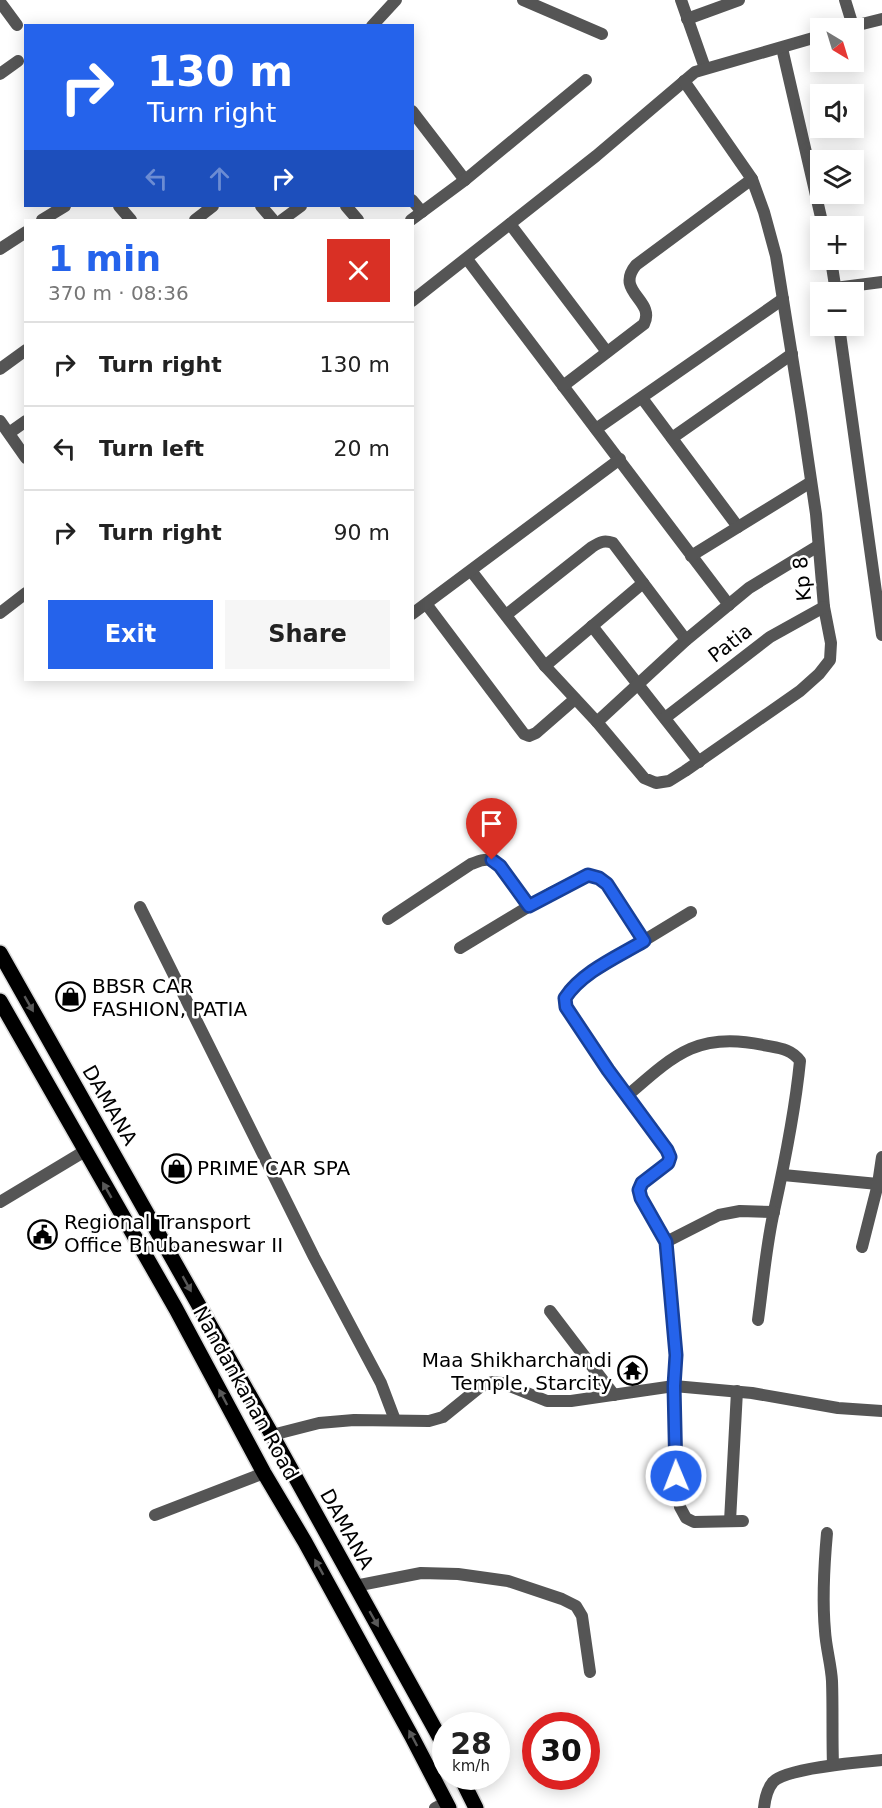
<!DOCTYPE html>
<html lang="en">
<head>
<meta charset="utf-8">
<style>
	body { margin:0; font-family:"DejaVu Sans",sans-serif; background:#f6f6f6; color:#222; height:100vh; display:flex; flex-direction:column; font-size:22px; white-space:nowrap }
	* { box-sizing:border-box; margin:0 }
	p { font-size:20px; color:#767676 }
	.icon { flex:none; width:33px; height:33px; fill:none; stroke:currentColor; stroke-width:2; stroke-linecap:round; stroke-linejoin:round }
	.map { position:relative; flex:1; overflow:hidden }
	.drawer { position:absolute; left:24px; top:219px; width:390px; height:462px; display:flex; flex-direction:column; background:#fff; border-radius:0px; box-shadow:0 3px 15px #0003 }
	.drawer>* { flex:none }
	.guide { position:absolute; left:24px; top:24px; width:390px; height:183px; border-radius:0px; box-shadow:0 3px 15px #0003; background:#2563eb; color:#fff; overflow:hidden }
	.needle { width:39px; rotate:142deg }
	.controls { position:absolute; left:810px; top:18px; display:grid; gap:12px }
	.controls a { display:grid; place-items:center; width:54px; height:54px; border-radius:0px; background:#fff; box-shadow:0 3px 15px #0003; font-size:30px }
	.speed { position:absolute; left:432px; top:1712px; display:flex; gap:12px; font-size:30px; font-weight:700; text-align:center }
	.speed>* { display:grid; place-content:center; width:78px; height:78px; border-radius:50%; background:#fff; box-shadow:0 3px 15px #0003; line-height:1 }
	.speed small { font-size:15px; font-weight:400 }
	.speed .limit { border:9px solid #d22; background:#fff; color:#111 }
	.pin { position:absolute; display:grid; place-items:center; width:51px; height:51px; color:#fff; margin:-62px -26px; border-radius:50% 50% 50% 0; rotate:-45deg; box-shadow:0 0 6px #0007 }
	.pin .icon { rotate:45deg }
	.me { position:absolute; width:66px; margin:-33px; rotate:359deg; stroke-linejoin:round; filter:drop-shadow(0 0 4px #0008) }
	.turn { display:flex; align-items:center; gap:21px; height:126px; padding:0 24px; font-size:27px }
	.turn .icon { width:78px; height:78px; stroke-width:2.5 }
	.turn b { display:block; font-size:42px; line-height:51px }
	.lanes { display:flex; align-items:center; height:57px; padding:0 24px; background:#0003; justify-content:center; gap:30px; direction:ltr }
	.lanes .off { opacity:.35 }
	.round { display:grid; place-items:center; flex:none; width:63px; height:63px; border-radius:0px; background:#f6f6f6 }
	.headline { display:flex; align-items:center; justify-content:space-between; height:102px; padding:0 24px }
	h1 { font-size:36px; font-weight:800; line-height:45px; color:#2563eb }
	.button { display:flex; gap:12px; margin-top:auto; padding:12px 24px }
	.button a { flex:1; height:69px; border-radius:0px; background:#2563eb; color:#fff; font-size:24px; font-weight:800; line-height:69px; text-align:center }
	.button a+a { background:#f6f6f6; color:#222 }
	ul { padding:0; list-style:none }
	li { display:flex; align-items:center; gap:18px; height:84px; padding:0 24px; border-top:2px solid #e0e0e0 }
	li div { flex:1 }
	li b { display:block; font-size:22px }
	li em { font-style:normal }
	.map>svg:first-child { display:block }
	.lines { fill:none; stroke-linecap:round; stroke-linejoin:round }
	.primary-casing { stroke:#dbdbdb; stroke-width:18 }
	.street { stroke:#555; stroke-width:12 }
	.primary { stroke:#000; stroke-width:15 }
	.oneway { fill:#595959 }
	.route-casing { stroke:#184099; stroke-width:15 }
	.route { stroke:#2563eb; stroke-width:10 }
	.labels { text-anchor:middle; dominant-baseline:central; stroke-width:5; stroke-linejoin:round; paint-order:stroke }
	.street-label { font-size:20px; fill:#000; stroke:#fff }
	.poi-label { font-size:20px; fill:#000; stroke:#fff; text-anchor:start }
</style>
</head>
<body>
<div class="map">
<svg width="882" height="1808" viewBox="0 0 882 1808">
	<rect width="100%" height="100%" fill="#fff"/>
	<g class="lines">
		<defs>
			<g id="primary">
				<polyline points="0,953 272,1435 446,1749"/>
				<polyline points="0,1001 176,1309 264,1473 305,1542 412,1737 449,1808"/>
				<polyline points="460,1776 476,1808"/>
			</g>
		</defs>
		<!-- primary casing -->
		<use href="#primary" class="primary-casing"/>
		<!-- street -->
		<g class="street">
			<polyline points="523,0 602,34"/>
			<polyline points="681,0 705,68"/>
			<polyline points="845,0 853,26"/>
			<polyline points="0,2 17,25"/>
			<polyline points="687,19 739,0"/>
			<polyline points="372,26 396,0"/>
			<polyline points="846,28 882,19"/>
			<polyline points="782,48 823,226"/>
			<polyline points="0,74 18,61"/>
			<polyline points="412,111 465,180"/>
			<polyline points="412,200 422,212"/>
			<polyline points="119,206 131,220"/>
			<polyline points="261,206 273,220"/>
			<polyline points="346,206 358,220"/>
			<polyline points="42,220 65,206"/>
			<polyline points="195,220 213,206"/>
			<polyline points="282,220 301,206"/>
			<polyline points="411,220 465,180 586,80"/>
			<polyline points="510,224 607,352"/>
			<polyline points="0,249 26,232"/>
			<polyline points="467,259 729,605"/>
			<polyline points="831,260 836,292"/>
			<polyline points="835,288 882,282"/>
			<polyline points="412,301 596,156 695,72 820,36"/>
			<polyline points="839,326 882,635"/>
			<polyline points="0,369 26,350"/>
			<path d="M563,386L644,324C656,300 614,292 636,265L752,179"/>
			<polyline points="642,398 738,527"/>
			<polyline points="0,421 26,458"/>
			<polyline points="596,429 783,299"/>
			<polyline points="9,433 26,421"/>
			<polyline points="672,438 792,354"/>
			<polyline points="691,556 811,482"/>
			<polyline points="472,572 545,666 597,722 644,778 656,783 669,781 685,771 800,691 819,674 830,660 831,643 824,607 816,514 801,412 776,256 764,212 752,179 684,81"/>
			<polyline points="427,605 524,734 529,736 536,733 575,699"/>
			<polyline points="0,613 26,593"/>
			<polyline points="412,614 620,459"/>
			<path d="M506,615L592,547C600,542 604,540 613,543L686,640"/>
			<polyline points="592,626 699,762"/>
			<polyline points="545,666 643,583"/>
			<polyline points="665,718 770,637 824,607"/>
			<polyline points="597,722 686,640 749,588 818,546"/>
			<polyline points="140,907 314,1257 381,1383 395,1420"/>
			<polyline points="691,912 584,977 572,987 565,998 566,1007 608,1070 667,1150 670,1157 668,1163 642,1183 638,1190 641,1198 666,1242 676,1355 674,1386 676,1475 680,1507 686,1518 694,1522 743,1521"/>
			<path d="M388,919L471,864C477,862 482,859 489,860C502,862 521,895 529,906"/>
			<polyline points="460,948 551,893 588,875 599,878 607,884 644,941"/>
			<path d="M627,1096C674,1055 698,1031 763,1045C777,1048 791,1048 800,1061C795,1112 785,1161 774,1211C766,1246 763,1284 758,1320"/>
			<polyline points="783,1175 878,1184"/>
			<polyline points="0,1202 85,1151"/>
			<polyline points="666,1242 719,1215 740,1211 774,1212"/>
			<polyline points="862,1247 878,1184 882,1157"/>
			<polyline points="550,1311 614,1395"/>
			<polyline points="272,1435 319,1423 354,1420 429,1421 443,1417 480,1387 492,1382 502,1383 547,1401 571,1401 674,1386 752,1393 838,1408 882,1411"/>
			<polyline points="155,1515 264,1473"/>
			<polyline points="730,1521 737,1391"/>
			<path d="M827,1533C824,1566 822,1598 825,1631C826,1648 831,1664 832,1681C833,1709 832,1737 833,1765"/>
			<polyline points="355,1586 421,1573 458,1574 508,1581 562,1599 576,1606 582,1616 590,1672"/>
			<polyline points="435,1808 447,1802"/>
			<path d="M764,1808C765,1799 767,1789 773,1782C786,1768 861,1762 882,1760"/>
		</g>
		<!-- primary -->
		<use href="#primary" class="primary"/>
	</g>
	<!-- one-way arrows -->
	<defs><path id="oneway-solid" d="M-6-.8H1V-3.2L6.5 0L1 3.2V.8H-6Z" transform="scale(1.5)"/></defs>
	<g class="oneway">
		<use href="#oneway-solid" transform="translate(29 1004) rotate(60)"/>
		<use href="#oneway-solid" transform="translate(107 1190) rotate(-120)"/>
		<use href="#oneway-solid" transform="translate(187 1284) rotate(61)"/>
		<use href="#oneway-solid" transform="translate(223 1397) rotate(-118)"/>
		<use href="#oneway-solid" transform="translate(319 1567) rotate(-119)"/>
		<use href="#oneway-solid" transform="translate(374 1619) rotate(60)"/>
		<use href="#oneway-solid" transform="translate(413 1738) rotate(-118)"/>
	</g>
	<g class="lines">
		<defs>
			<path id="route" d="M492,860L500,866L529,906L588,875L599,878L607,884L644,941C617,957 582,972 565,998L566,1007L608,1070L667,1150L670,1157L668,1163L642,1183L639,1190L641,1198L666,1242L676,1355L674,1386L676,1476"/>
		</defs>
		<!-- route casing -->
		<use href="#route" class="route-casing"/>
		<!-- route -->
		<use href="#route" class="route"/>
	</g>
	<!-- icons -->
	<defs>
		<symbol id="shop-ring" viewBox="-11 -11 22 22"><circle r="9.5" fill="#fff" stroke="#000" stroke-width="1.5"/><path d="M-5-2.5h2.3a2.7 3.5 0 0 1 5.4 0H5L5.5 6h-11ZM-1.5-2.5h3a1.5 2.3 0 0 0-3 0Z" fill="#000"/></symbol>
		<symbol id="civic-ring" viewBox="-11 -11 22 22"><circle r="9.5" fill="#fff" stroke="#000" stroke-width="1.5"/><path d="M-.6-6.5H3V-4.5H.6V-3L4-1V1h2V6H-6V1h2V-1L-.6-3ZM-1.2 2.5V6h2.4V2.5Z" fill="#000"/></symbol>
		<symbol id="temple-ring" viewBox="-11 -11 22 22"><circle r="9.5" fill="#fff" stroke="#000" stroke-width="1.5"/><path d="M0-6L5-2H3V0L6.5 2.5H4V6H1.5V3h-3V6H-4V2.5H-6.5L-3 0V-2H-5Z" fill="#000"/></symbol>
	</defs>
	<g fill-rule="evenodd">
		<use href="#shop-ring" x="54" y="980" width="33" height="33"/>
		<use href="#shop-ring" x="160" y="1152" width="33" height="33"/>
		<use href="#civic-ring" x="26" y="1218" width="33" height="33"/>
		<use href="#temple-ring" x="616" y="1354" width="33" height="33"/>
	</g>
	<g class="labels">
		<!-- street labels -->
		<g class="street-label">
			<text transform="translate(802 579) rotate(-96)">Kp 8</text>
			<text transform="translate(730 643) rotate(-38)">Patia</text>
			<text transform="translate(110 1105) rotate(60)">DAMANA</text>
			<text transform="translate(246 1393) rotate(61)">Nandankanan Road</text>
			<text transform="translate(347 1529) rotate(61)">DAMANA</text>
		</g>
		<!-- poi labels -->
		<g class="poi-label">
			<text x="92" y="986">BBSR CAR<tspan x="92" dy="23">FASHION, PATIA</tspan></text>
			<text x="197" y="1168">PRIME CAR SPA</text>
			<text x="64" y="1222">Regional Transport<tspan x="64" dy="23">Office Bhubaneswar II</tspan></text>
			<text x="612" y="1360" text-anchor="end">Maa Shikharchandi<tspan x="612" dy="23">Temple, Starcity</tspan></text>
		</g>
	</g>
</svg>
<div class="controls">
<a><svg class="needle" viewBox="-14 -14 28 28"><path d="M0-13l5 13h-10z" fill="#e53935"/><path d="M0 13l5-13h-10z" fill="#767676"/></svg></a>
<a><svg class="icon" aria-label="sound" viewBox="0 0 24 24"><path d="M4 9h4l5-4v14l-5-4H4zM17 9q2 3 0 6"/></svg></a>
<a><svg class="icon" aria-label="layers" viewBox="0 0 24 24"><path d="M12 4l9 5-9 5-9-5zM3 14l9 5 9-5"/></svg></a>
<a>+</a>
<a>−</a>
</div>
<div class="speed"><div>28<small>km/h</small></div><div class="limit">30</div></div>
<div class="pin" style="left:492px;top:860px;background:#d93025"><svg class="icon" aria-label="arrive" viewBox="0 0 24 24"><path d="M6 21V4h12l-3 4 3 4H6"/></svg></div>
<svg class="me" style="left:676px;top:1476px" viewBox="-20 -20 40 40"><circle r="17" fill="#2563eb" stroke="#fff" stroke-width="3"/><path d="M0-11L8 9 0 5-8 9z" fill="#fff"/></svg>
<div class="guide">
<div class="turn"><svg class="icon" aria-label="right" viewBox="0 0 24 24"><path d="M7 20v-9h11M14 6l5 5-5 5"/></svg><div><b>130 m</b>Turn right</div></div>
<div class="lanes"><svg class="icon off" aria-label="left" viewBox="0 0 24 24"><path d="M17 20v-9H6M10 6l-5 5 5 5"/></svg><svg class="icon off" aria-label="ahead" viewBox="0 0 24 24"><path d="M12 20V5M6 11l6-6 6 6"/></svg><svg class="icon" aria-label="right" viewBox="0 0 24 24"><path d="M7 20v-9h11M14 6l5 5-5 5"/></svg></div>
</div>
<section class="drawer">
<div class="headline"><div><h1>1 min</h1><p>370 m · 08:36</p></div><a class="round" style="background:#d93025;color:#fff"><svg class="icon" aria-label="close" viewBox="0 0 24 24"><path d="M6 6l12 12M18 6L6 18"/></svg></a></div>
<ul>
<li><svg class="icon" aria-label="right" viewBox="0 0 24 24"><path d="M7 20v-9h11M14 6l5 5-5 5"/></svg><div><b>Turn right</b></div><em>130 m</em></li>
<li><svg class="icon" aria-label="left" viewBox="0 0 24 24"><path d="M17 20v-9H6M10 6l-5 5 5 5"/></svg><div><b>Turn left</b></div><em>20 m</em></li>
<li><svg class="icon" aria-label="right" viewBox="0 0 24 24"><path d="M7 20v-9h11M14 6l5 5-5 5"/></svg><div><b>Turn right</b></div><em>90 m</em></li>
</ul>
<div class="button"><a>Exit</a><a>Share</a></div>
</section>
</div>
</body>
</html>
